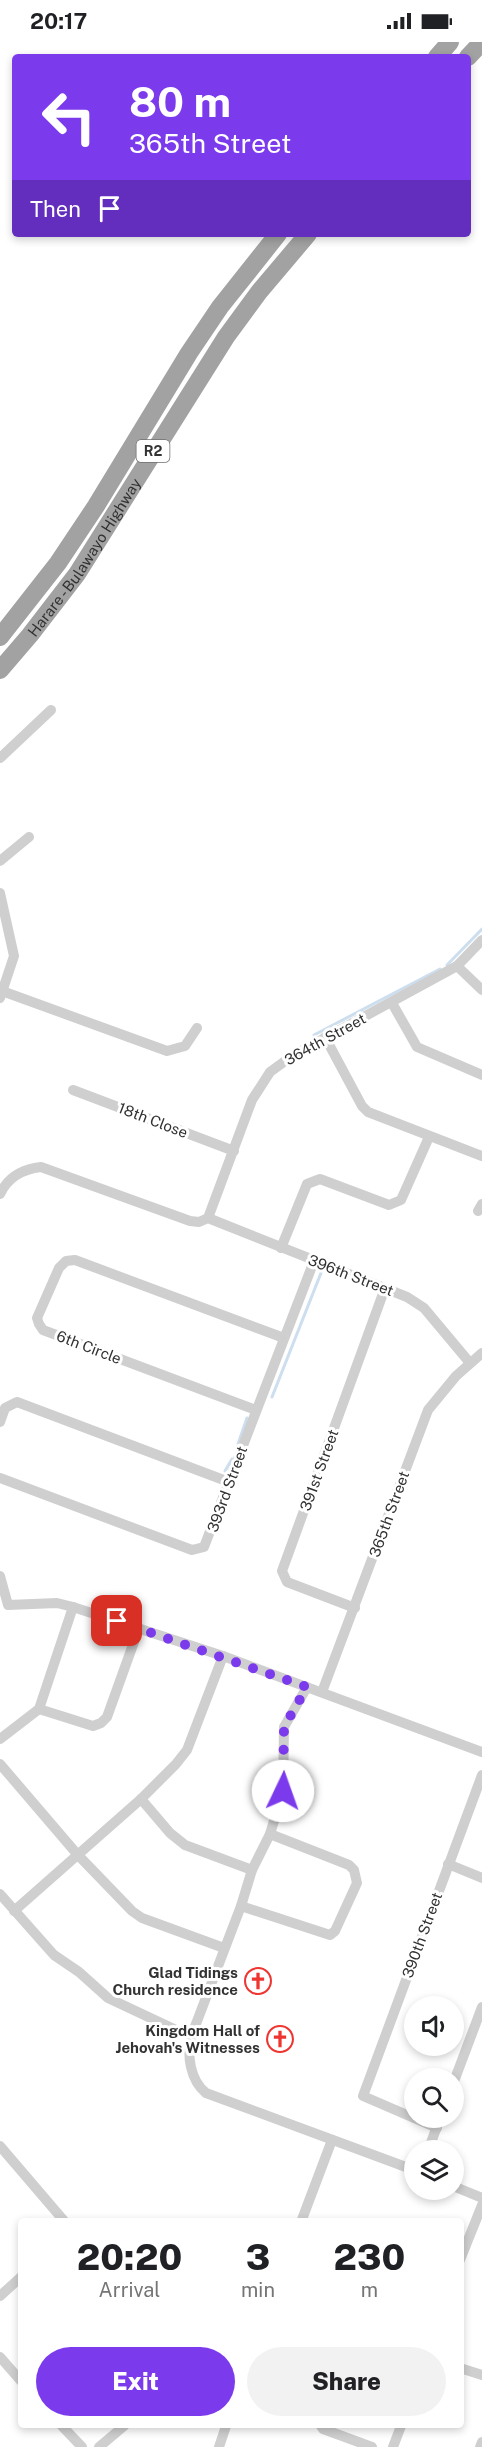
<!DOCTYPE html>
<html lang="en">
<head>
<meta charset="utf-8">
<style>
	body { margin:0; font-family:"Public Sans",sans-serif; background:#f2f2f2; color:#202124; height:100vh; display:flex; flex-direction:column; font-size:22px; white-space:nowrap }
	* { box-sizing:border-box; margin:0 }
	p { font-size:20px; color:#757577 }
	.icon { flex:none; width:33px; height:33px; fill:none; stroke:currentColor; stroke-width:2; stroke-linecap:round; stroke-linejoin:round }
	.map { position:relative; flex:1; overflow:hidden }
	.drawer { position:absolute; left:18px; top:2176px; width:446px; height:210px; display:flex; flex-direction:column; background:#fff; border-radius:6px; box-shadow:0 3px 9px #0003 }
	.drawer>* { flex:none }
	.guide { position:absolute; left:12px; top:12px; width:459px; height:183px; border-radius:6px; box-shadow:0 3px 9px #0003; background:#7c3aed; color:#fff; overflow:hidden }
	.buttons { position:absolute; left:404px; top:1954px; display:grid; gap:12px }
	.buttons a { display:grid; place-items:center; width:60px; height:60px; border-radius:50%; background:#fff; box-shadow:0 3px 9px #0003; font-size:30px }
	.pin { position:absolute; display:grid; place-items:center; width:51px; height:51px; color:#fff; margin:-26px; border-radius:12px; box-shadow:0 3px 9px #0006 }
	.me { position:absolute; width:66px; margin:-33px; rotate:3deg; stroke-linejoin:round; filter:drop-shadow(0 0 4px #0008) }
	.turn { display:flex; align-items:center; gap:21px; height:126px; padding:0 18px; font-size:27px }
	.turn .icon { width:78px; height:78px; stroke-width:2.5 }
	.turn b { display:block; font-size:42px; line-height:51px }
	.then { display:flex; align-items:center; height:57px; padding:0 18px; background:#0003; gap:12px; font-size:22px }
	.eta { display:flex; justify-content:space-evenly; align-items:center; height:102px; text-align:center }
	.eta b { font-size:36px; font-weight:800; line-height:42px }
	.action { display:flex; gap:12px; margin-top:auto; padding:12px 18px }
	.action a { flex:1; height:69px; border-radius:36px; background:#7c3aed; color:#fff; font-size:24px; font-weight:800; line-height:69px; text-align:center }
	.action a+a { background:#f2f2f2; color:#202124 }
	.status { display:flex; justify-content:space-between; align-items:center; height:42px; padding:0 30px; background:#fff; direction:ltr }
	.status svg { height:16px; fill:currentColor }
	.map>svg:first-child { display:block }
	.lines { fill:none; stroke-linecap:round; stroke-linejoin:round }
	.stream { stroke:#cddeef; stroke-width:3 }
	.minor { stroke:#cfcfcf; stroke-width:10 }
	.trunk { stroke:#a2a2a2; stroke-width:18 }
	.route { stroke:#7c3aed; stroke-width:10; stroke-dasharray:0 18 }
	.labels { text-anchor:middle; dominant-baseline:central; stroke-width:6; stroke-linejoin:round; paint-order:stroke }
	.shield { fill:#fff; stroke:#707070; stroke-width:1.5 }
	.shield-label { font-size:14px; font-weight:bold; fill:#323232 }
	.street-label { font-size:15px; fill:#323232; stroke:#fff }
	.poi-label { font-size:15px; font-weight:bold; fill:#323232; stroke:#fff; text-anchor:end }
</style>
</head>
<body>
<div class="status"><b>20:17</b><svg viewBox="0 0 49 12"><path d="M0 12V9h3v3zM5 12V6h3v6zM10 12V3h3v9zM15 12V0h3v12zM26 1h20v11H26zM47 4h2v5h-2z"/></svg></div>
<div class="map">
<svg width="482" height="2405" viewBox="0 0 482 2405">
	<rect width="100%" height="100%" fill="#fff"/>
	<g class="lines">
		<!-- stream -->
		<g class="stream">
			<polyline points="447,923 482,887"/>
			<polyline points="314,993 440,927"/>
			<polyline points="272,1355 321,1231"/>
			<polyline points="237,1405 247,1376"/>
			<polyline points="225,1429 232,1417"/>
		</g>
		<!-- minor -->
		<g class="minor">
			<polyline points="0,716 51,668"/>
			<polyline points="0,819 29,795"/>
			<polyline points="0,851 14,914 0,956"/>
			<polyline points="457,924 482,948"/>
			<polyline points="2,949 167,1009 185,1004 197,986"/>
			<polyline points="392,961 417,1005 482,1033"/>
			<polyline points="325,995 362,1064 368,1070 482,1114"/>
			<polyline points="73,1048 234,1109"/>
			<path d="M0,1152C8,1135 23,1127 41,1125L190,1179L199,1180L208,1176"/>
			<polyline points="478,1169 482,1162"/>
			<polyline points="208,1176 252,1058 270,1030 292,1014 457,924 482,898"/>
			<polyline points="208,1176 407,1255 424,1266 470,1321"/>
			<polyline points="281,1206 307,1142 320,1137 389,1163 401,1158 429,1095"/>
			<polyline points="256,1368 43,1288 39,1282 37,1276 59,1226 66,1219 75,1218 284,1296"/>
			<polyline points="0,1380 5,1366 17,1360 229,1440"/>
			<polyline points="0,1436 192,1508 204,1505 314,1219"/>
			<polyline points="0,1534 8,1563 57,1561 73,1565 223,1614 482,1710"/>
			<polyline points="355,1566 287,1540 282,1529 385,1246"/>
			<path d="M307,1645L284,1685L283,1749L270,1792L252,1828L241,1864L191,1995C187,2014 190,2038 206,2051L414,2128"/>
			<polyline points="322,1650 428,1368 456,1334 482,1311"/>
			<polyline points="39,1667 93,1684 101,1681 107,1675 139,1586"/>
			<polyline points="0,1697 39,1667 73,1565"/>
			<polyline points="0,1722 77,1812 132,1869 142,1876 224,1906"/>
			<polyline points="141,1757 170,1791 185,1803 252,1828"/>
			<polyline points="448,1822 482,1836"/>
			<polyline points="0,1852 54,1913 79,1930 108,1956 191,1995"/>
			<polyline points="241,1864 330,1893 335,1889 357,1841 354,1828 349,1823 270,1792"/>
			<polyline points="14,1869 141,1757 176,1722 187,1708 223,1614"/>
			<polyline points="453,2042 482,1965"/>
			<polyline points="414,2076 363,2054 482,1733"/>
			<polyline points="414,2076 437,2086"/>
			<polyline points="0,2104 65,2180"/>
			<polyline points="428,2109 440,2076"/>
			<polyline points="453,2144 482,2156"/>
			<polyline points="301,2180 332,2098"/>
			<polyline points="460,2218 482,2163"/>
			<polyline points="0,2254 21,2235"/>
			<polyline points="0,2315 21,2339"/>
			<polyline points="460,2326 482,2333"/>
			<polyline points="62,2384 82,2405"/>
			<polyline points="321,2384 323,2387 372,2405"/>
			<polyline points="99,2405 124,2384"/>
			<polyline points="219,2405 226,2384"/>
			<polyline points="393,2405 401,2384"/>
			<polyline points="480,2405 482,2400"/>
		</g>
		<!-- trunk -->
		<g class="trunk">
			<polyline points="437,15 450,0"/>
			<polyline points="468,15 482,0"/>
			<polyline points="0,595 58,521 96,464 189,311 220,265 278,192"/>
			<path id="s1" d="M0,628L30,593L77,532L226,295L259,250L308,192"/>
		</g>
	</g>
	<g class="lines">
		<!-- route -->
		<polyline class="route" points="117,1579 307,1645 284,1685 283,1749"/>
	</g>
	<!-- icons -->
	<defs>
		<symbol id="church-ring" viewBox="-11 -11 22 22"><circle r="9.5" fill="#fff" stroke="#ee3530" stroke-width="1.5"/><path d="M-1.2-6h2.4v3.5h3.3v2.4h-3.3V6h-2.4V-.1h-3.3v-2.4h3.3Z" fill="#ee3530"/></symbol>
	</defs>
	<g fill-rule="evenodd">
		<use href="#church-ring" x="243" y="1924" width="30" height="30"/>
		<use href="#church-ring" x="265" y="1982" width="30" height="30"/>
	</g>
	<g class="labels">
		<!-- shield labels -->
		<rect class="shield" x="136.5" y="398" width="33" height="22" rx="4.5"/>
		<g class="shield-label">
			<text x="153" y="409">R2</text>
		</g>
		<!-- street labels -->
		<g class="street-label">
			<text stroke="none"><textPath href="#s1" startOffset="141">Harare - Bulawayo Highway</textPath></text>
			<text transform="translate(325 997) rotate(-29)">364th Street</text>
			<text transform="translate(153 1078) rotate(21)">18th Close</text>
			<text transform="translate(351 1233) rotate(21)">396th Street</text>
			<text transform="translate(89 1305) rotate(21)">6th Circle</text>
			<text transform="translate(319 1428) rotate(-70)">391st Street</text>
			<text transform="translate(227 1447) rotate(-70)">393rd Street</text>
			<text transform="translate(389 1472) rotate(-70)">365th Street</text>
			<text transform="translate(422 1893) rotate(-70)">390th Street</text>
		</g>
		<!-- poi labels -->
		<g class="poi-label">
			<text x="238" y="1930">Glad Tidings<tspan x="238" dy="17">Church residence</tspan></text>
			<text x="260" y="1988">Kingdom Hall of<tspan x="260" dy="17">Jehovah's Witnesses</tspan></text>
		</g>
	</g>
</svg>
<div class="buttons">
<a><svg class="icon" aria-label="sound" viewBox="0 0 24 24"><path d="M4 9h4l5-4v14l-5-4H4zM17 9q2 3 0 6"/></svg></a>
<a><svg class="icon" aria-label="search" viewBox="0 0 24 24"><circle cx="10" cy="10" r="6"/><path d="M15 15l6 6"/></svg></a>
<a><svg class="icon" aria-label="layers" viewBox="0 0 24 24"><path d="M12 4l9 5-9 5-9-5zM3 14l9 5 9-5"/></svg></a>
</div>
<div class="pin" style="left:117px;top:1579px;background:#d93025"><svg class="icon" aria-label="arrive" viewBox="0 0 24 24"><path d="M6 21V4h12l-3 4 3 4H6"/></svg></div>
<svg class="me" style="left:283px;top:1749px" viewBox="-20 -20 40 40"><circle r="19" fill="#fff"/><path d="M0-13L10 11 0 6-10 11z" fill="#7c3aed"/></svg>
<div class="guide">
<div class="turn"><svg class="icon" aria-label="left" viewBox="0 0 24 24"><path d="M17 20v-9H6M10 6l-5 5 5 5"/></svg><div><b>80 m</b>365th Street</div></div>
<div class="then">Then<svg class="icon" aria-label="arrive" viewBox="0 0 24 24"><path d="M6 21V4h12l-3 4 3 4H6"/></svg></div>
</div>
<section class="drawer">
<div class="eta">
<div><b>20:20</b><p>Arrival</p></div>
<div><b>3</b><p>min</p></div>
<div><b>230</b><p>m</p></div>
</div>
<div class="action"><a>Exit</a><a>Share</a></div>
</section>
</div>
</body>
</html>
